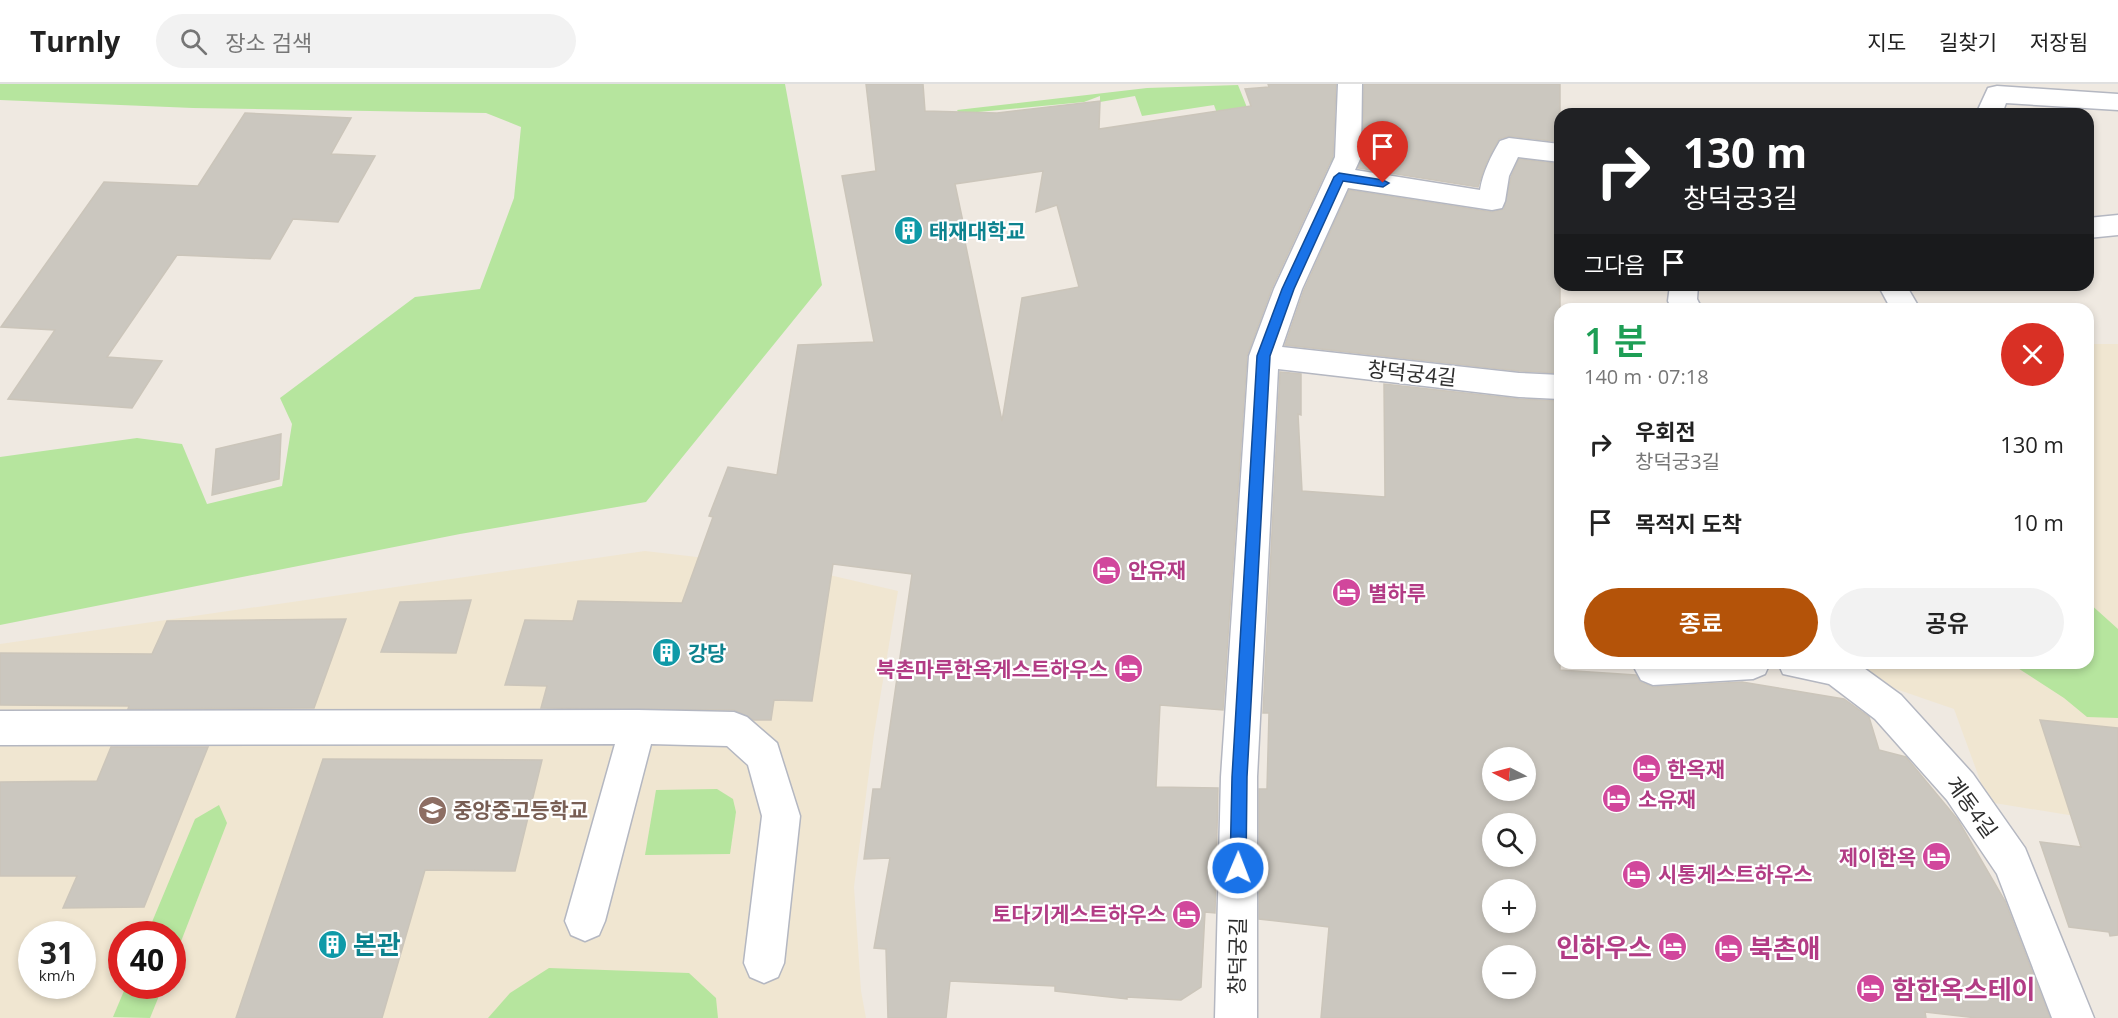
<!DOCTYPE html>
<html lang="ko">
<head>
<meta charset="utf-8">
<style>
	body { margin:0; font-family:"Open Sans","Noto Sans KR",sans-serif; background:#f2f2f2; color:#222; height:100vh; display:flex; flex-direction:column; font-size:22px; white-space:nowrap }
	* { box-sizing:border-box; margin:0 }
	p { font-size:20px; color:#767676 }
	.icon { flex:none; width:33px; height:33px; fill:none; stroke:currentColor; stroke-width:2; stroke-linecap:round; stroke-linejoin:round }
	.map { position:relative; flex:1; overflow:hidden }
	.details { position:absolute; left:1554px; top:219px; width:540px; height:366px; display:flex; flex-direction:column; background:#fff; border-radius:18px; box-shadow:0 3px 9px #0003 }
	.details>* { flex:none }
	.hud { position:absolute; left:1554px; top:24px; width:540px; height:183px; border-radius:18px; box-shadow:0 3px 9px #0003; background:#202124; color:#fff; overflow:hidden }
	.needle { width:39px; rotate:276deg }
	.fabs { position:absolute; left:1482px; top:663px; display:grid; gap:12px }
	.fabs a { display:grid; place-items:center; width:54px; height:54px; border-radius:50%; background:#fff; box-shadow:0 3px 9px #0003; font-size:30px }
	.speed { position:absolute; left:18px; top:837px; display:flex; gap:12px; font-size:30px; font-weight:700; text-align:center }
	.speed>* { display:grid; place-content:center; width:78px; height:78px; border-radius:50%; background:#fff; box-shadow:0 3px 9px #0003; line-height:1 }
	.speed small { font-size:15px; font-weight:400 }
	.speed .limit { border:9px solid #d22; background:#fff; color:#111 }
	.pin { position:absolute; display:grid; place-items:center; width:51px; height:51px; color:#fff; margin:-62px -26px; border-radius:50% 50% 50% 0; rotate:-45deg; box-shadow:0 0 6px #0007 }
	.pin .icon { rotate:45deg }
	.me { position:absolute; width:66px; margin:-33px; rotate:1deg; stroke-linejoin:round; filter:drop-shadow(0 0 4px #0008) }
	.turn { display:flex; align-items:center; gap:21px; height:126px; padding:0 30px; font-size:27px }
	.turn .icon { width:78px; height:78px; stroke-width:2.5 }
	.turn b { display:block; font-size:42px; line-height:51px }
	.then { display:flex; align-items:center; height:57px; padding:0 30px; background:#0003; gap:12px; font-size:22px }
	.round { display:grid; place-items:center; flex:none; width:63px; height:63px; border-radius:32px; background:#f2f2f2 }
	.summary { display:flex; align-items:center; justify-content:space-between; height:102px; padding:0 30px }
	h1 { font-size:36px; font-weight:600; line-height:45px; color:#1e9e55 }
	.action { display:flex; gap:12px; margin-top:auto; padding:12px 30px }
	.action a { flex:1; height:69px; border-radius:36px; background:#b45309; color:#fff; font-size:24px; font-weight:600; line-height:69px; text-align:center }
	.action a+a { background:#f2f2f2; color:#222 }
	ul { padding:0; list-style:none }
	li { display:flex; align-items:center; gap:18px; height:78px; padding:0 30px }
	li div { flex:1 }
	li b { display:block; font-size:22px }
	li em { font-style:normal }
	header { display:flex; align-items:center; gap:36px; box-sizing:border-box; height:84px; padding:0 30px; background:#fff; border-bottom:2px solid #e0e0e0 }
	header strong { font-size:28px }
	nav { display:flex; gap:33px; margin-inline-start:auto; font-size:21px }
	.search { width:420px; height:54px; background:#f2f2f2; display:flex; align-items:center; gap:15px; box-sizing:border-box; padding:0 21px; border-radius:33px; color:#767676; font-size:22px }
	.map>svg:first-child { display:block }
	.education { fill:#f0e6d1; fill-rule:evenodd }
	.green { fill:#b6e59e }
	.building { fill:#cbc7bf; stroke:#cbc5ba; stroke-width:1.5; fill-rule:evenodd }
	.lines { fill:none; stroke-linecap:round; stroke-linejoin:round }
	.minor-casing { stroke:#b4b7c1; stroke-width:3 }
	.minor { fill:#fff; fill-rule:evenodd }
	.route { fill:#1a73e8; stroke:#114b97; stroke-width:1.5 }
	.labels { text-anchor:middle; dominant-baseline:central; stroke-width:4.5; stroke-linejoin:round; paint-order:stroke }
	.culture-label { font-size:21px; font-weight:bold; fill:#0d838f; stroke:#fff; text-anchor:start }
	.street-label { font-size:21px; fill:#2e2e2e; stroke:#fff }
	.hotel-label { font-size:21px; font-weight:bold; fill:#b23c85; stroke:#fff; text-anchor:start }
	.education-label { font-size:21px; font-weight:bold; fill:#785e54; stroke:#fff; text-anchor:start }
	.near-culture-label { font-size:26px; font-weight:bold; fill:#0d838f; stroke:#fff; text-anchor:start }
	.near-hotel-label { font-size:26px; font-weight:bold; fill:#b23c85; stroke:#fff; text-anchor:start }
</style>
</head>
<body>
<header>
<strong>Turnly</strong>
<div class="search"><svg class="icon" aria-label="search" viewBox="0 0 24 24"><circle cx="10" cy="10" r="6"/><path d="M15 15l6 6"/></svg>장소 검색</div>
<nav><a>지도</a><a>길찾기</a><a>저장됨</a></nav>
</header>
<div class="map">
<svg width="2118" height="934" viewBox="0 0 2118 934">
	<rect width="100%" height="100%" fill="#efe9e1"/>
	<!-- education -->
	<g class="education">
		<polygon points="2088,260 2118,260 2118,739 1988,718 1954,625 1861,593 1854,579 2088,579"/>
		<path d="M645,467L808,486L898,507L874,650L854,803L861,907L866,934H0V560ZM32,850H82V902H32ZM122,850H172V902H122Z"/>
	</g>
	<!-- green -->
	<g class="green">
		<polygon points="0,0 785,0 822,201 646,418 460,450 0,541 0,373 137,354 182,360 207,420 282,402 292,340 280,314 415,213 480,205 514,114 521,43 486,29 193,24 0,16"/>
		<path d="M1238,1L1252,36L1253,67L1295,68L1339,74L1336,79L1258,72L1256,77H1249L1245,72L1248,64L1247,36L1219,35L1214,21L1142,32L1135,12L1100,18V12L1084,18L978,28C986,41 990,52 986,67L957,26L1147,4Z"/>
		<polygon points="2088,518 2118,545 2118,634 2087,633 2064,614 2010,579 2088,579"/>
		<polygon points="717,705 733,715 736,728 730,770 645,771 656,706"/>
		<polygon points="219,721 227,739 173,878 172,850 147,850 195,735"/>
		<polygon points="549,884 689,889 716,914 718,934 488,934 510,909"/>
		<polygon points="126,902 163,902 150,934 113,933"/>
	</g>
	<!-- building -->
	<g class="building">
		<path d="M866,0H923L925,27L997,29L1100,17L1099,45L1251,22L1245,5L1269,3L1268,0H1336L1333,72L1272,204L1247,272L1223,626L1160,621L1156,703L1218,704L1215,829L1205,828L1201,903L1181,916L1127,913V915L1055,907V902L950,897L946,934H888L886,865L874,864L890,774L864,775L873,705H881L912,490L833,480L812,617L774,616L771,636H754L734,626L541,624L547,602L505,601L525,536L573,537L578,517L682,519L713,433L709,432L728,383L777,391L798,261L874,258L842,92L876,87ZM1043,87L1036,128L1057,121L1079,203L1022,214L1002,337L964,153L966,152L955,100Z"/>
		<polygon points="1364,0 1560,0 1560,58 1509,52 1499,55 1486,80 1478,103 1358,84 1363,73"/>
		<polygon points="245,29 351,34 331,70 375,72 338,138 293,135 270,175 177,171 107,273 162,277 132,324 8,315 55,246 1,243 104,98 198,102"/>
		<polygon points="1519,75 1560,80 1560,289 1519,287 1285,261 1304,206 1349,106 1492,128 1504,125 1511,93"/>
		<path d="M1280,288L1301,290V331L1298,330L1302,407L1385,413L1384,300L1519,315L1560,317V586L1636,591L1640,598L1653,603L1742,598L1844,615L1869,633L1879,666L1906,673L1958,736L2005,817L2050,934H1977L1925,928L1926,934H1321L1329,843L1259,835V705H1267L1269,629H1263ZM1492,674H1526V706H1492ZM1492,740H1526V772H1492ZM1492,806H1526V838H1492ZM1492,872H1526V904H1492Z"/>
		<polygon points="281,350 279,395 212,411 216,365"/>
		<polygon points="471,516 456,569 381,568 400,518"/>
		<polygon points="346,535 314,624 128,625 129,622 0,621 0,569 152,570 167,537"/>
		<polygon points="2040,636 2118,644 2118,851 2110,852 2109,848 2069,843 2040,758 2081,763"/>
		<polygon points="111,663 208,663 144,823 63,824 77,792 0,792 0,698 97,697"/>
		<polygon points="323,675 542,676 515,787 425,786 382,934 236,934"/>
	</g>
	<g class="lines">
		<defs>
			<g id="minor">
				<path d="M1338,0H1362L1361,73L1355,86L1480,106C1483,88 1491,72 1500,57L1509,54L1560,60V78L1518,73L1509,92L1505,117L1502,124L1492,126L1348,104L1302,205L1282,263L1519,289L1560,291V315L1519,313L1278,285L1257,693V934H1215L1221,693L1249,272L1274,205L1335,73Z"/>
				<polygon points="1997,2 2118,10 2118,26 2006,19 2002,30 1976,30 1988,4"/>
				<polygon points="2118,131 2118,151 2088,154 2088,134"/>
				<polygon points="1670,201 1698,201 1697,215 1702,225 1672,225 1668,217"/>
				<polygon points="1878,201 1906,201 1920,225 1891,225"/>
				<polygon points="1638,579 1770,579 1765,590 1753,595 1653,601 1641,596 1635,585"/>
				<polygon points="1778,579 1857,579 1901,611 1973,690 2025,764 2094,934 2052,934 1997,790 1947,716 1875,635 1829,600 1783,590"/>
				<polygon points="638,626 734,628 747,633 777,659 800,732 784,879 778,893 764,899 750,893 744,879 762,732 748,681 727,662 651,660 605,837 599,851 585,857 571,851 565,837 615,660 0,661 0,627"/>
			</g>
		</defs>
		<!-- minor casing -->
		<use href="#minor" class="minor-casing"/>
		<!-- minor -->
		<use href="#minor" class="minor"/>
	</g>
	<!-- route -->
	<polygon class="route" points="1339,89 1383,96 1389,99 1383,103 1343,97 1294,205 1270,272 1247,693 1246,784 1244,789 1238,792 1232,789 1230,784 1232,693 1257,272 1282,205 1334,93"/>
	<!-- icons -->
	<defs>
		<symbol id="building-disc" viewBox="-11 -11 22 22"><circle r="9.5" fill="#0f9aa8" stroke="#fff"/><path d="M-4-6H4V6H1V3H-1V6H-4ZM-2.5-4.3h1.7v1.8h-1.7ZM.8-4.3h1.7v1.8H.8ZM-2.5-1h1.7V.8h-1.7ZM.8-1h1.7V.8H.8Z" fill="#fff"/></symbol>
		<symbol id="hotel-disc" viewBox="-11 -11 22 22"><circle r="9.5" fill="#d1479c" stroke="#fff"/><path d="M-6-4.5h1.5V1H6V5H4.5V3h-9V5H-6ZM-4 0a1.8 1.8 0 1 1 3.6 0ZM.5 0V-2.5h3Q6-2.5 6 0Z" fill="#fff"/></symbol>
		<symbol id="school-disc" viewBox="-11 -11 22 22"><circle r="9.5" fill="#8d6e63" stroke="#fff"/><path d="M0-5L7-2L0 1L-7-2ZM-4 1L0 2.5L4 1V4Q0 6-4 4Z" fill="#fff"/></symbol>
	</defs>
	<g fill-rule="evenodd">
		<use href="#building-disc" x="892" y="130" width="33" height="33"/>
		<use href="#hotel-disc" x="1090" y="470" width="33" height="33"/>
		<use href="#hotel-disc" x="1330" y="492" width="33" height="33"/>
		<use href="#building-disc" x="650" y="552" width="33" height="33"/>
		<use href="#hotel-disc" x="1112" y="568" width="33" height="33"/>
		<use href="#hotel-disc" x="1630" y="668" width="33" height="33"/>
		<use href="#hotel-disc" x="1600" y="698" width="33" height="33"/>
		<use href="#school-disc" x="416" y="710" width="33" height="33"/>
		<use href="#hotel-disc" x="1920" y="756" width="33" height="33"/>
		<use href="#hotel-disc" x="1620" y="774" width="33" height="33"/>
		<use href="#hotel-disc" x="1170" y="814" width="33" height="33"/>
		<use href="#building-disc" x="316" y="844" width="33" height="33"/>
		<use href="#hotel-disc" x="1656" y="846" width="33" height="33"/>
		<use href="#hotel-disc" x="1712" y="848" width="33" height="33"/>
		<use href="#hotel-disc" x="1854" y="888" width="33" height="33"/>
	</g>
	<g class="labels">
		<!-- culture labels -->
		<g class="culture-label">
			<text x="929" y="147">태재대학교</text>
			<text x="688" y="569">강당</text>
		</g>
		<!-- street labels -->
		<g class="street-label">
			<text transform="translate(1412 289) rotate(6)">창덕궁4길</text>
			<text transform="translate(1972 723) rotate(54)">계동4길</text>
			<text transform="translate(1237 872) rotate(-89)">창덕궁길</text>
		</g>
		<!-- hotel labels -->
		<g class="hotel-label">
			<text x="1128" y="486">안유재</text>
			<text x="1368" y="509">별하루</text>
			<text x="1108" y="585" text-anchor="end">북촌마루한옥게스트하우스</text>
			<text x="1667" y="685">한옥재</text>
			<text x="1638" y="715">소유재</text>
			<text x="1916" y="773" text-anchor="end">제이한옥</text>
			<text x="1658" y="790">시통게스트하우스</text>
			<text x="1166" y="830" text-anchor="end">토다기게스트하우스</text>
		</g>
		<!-- education labels -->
		<g class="education-label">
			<text x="453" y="726">중앙중고등학교</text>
		</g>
		<!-- near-culture labels -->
		<g class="near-culture-label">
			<text x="353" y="860">본관</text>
		</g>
		<!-- near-hotel labels -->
		<g class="near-hotel-label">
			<text x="1652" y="863" text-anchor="end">인하우스</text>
			<text x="1749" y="864">북촌애</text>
			<text x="1892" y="905">함한옥스테이</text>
		</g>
	</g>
</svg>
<div class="fabs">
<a><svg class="needle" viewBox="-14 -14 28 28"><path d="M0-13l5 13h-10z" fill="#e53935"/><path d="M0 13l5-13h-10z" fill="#767676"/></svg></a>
<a><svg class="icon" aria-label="search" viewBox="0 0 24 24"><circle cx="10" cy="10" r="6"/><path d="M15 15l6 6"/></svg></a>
<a>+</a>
<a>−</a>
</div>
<div class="speed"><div>31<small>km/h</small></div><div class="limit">40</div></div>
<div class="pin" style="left:1383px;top:99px;background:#d93025"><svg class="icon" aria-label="arrive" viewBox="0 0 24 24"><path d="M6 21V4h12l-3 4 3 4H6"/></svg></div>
<svg class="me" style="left:1238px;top:784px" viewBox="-20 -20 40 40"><circle r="17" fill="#1a73e8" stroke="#fff" stroke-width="3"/><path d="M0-11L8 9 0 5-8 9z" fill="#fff"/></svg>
<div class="hud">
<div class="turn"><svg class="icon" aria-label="right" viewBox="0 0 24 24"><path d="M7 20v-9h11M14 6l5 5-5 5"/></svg><div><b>130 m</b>창덕궁3길</div></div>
<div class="then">그다음<svg class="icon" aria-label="arrive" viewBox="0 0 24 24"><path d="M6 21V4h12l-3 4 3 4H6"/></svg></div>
</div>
<section class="details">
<div class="summary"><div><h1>1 분</h1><p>140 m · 07:18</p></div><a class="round" style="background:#d93025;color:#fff"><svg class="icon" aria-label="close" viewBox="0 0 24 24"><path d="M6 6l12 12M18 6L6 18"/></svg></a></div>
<ul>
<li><svg class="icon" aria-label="right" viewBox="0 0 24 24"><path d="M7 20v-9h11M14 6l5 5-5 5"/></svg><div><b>우회전</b><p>창덕궁3길</p></div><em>130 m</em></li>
<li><svg class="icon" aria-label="arrive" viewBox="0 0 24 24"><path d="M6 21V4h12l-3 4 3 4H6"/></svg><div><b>목적지 도착</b></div><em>10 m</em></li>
</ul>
<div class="action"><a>종료</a><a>공유</a></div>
</section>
</div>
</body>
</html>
